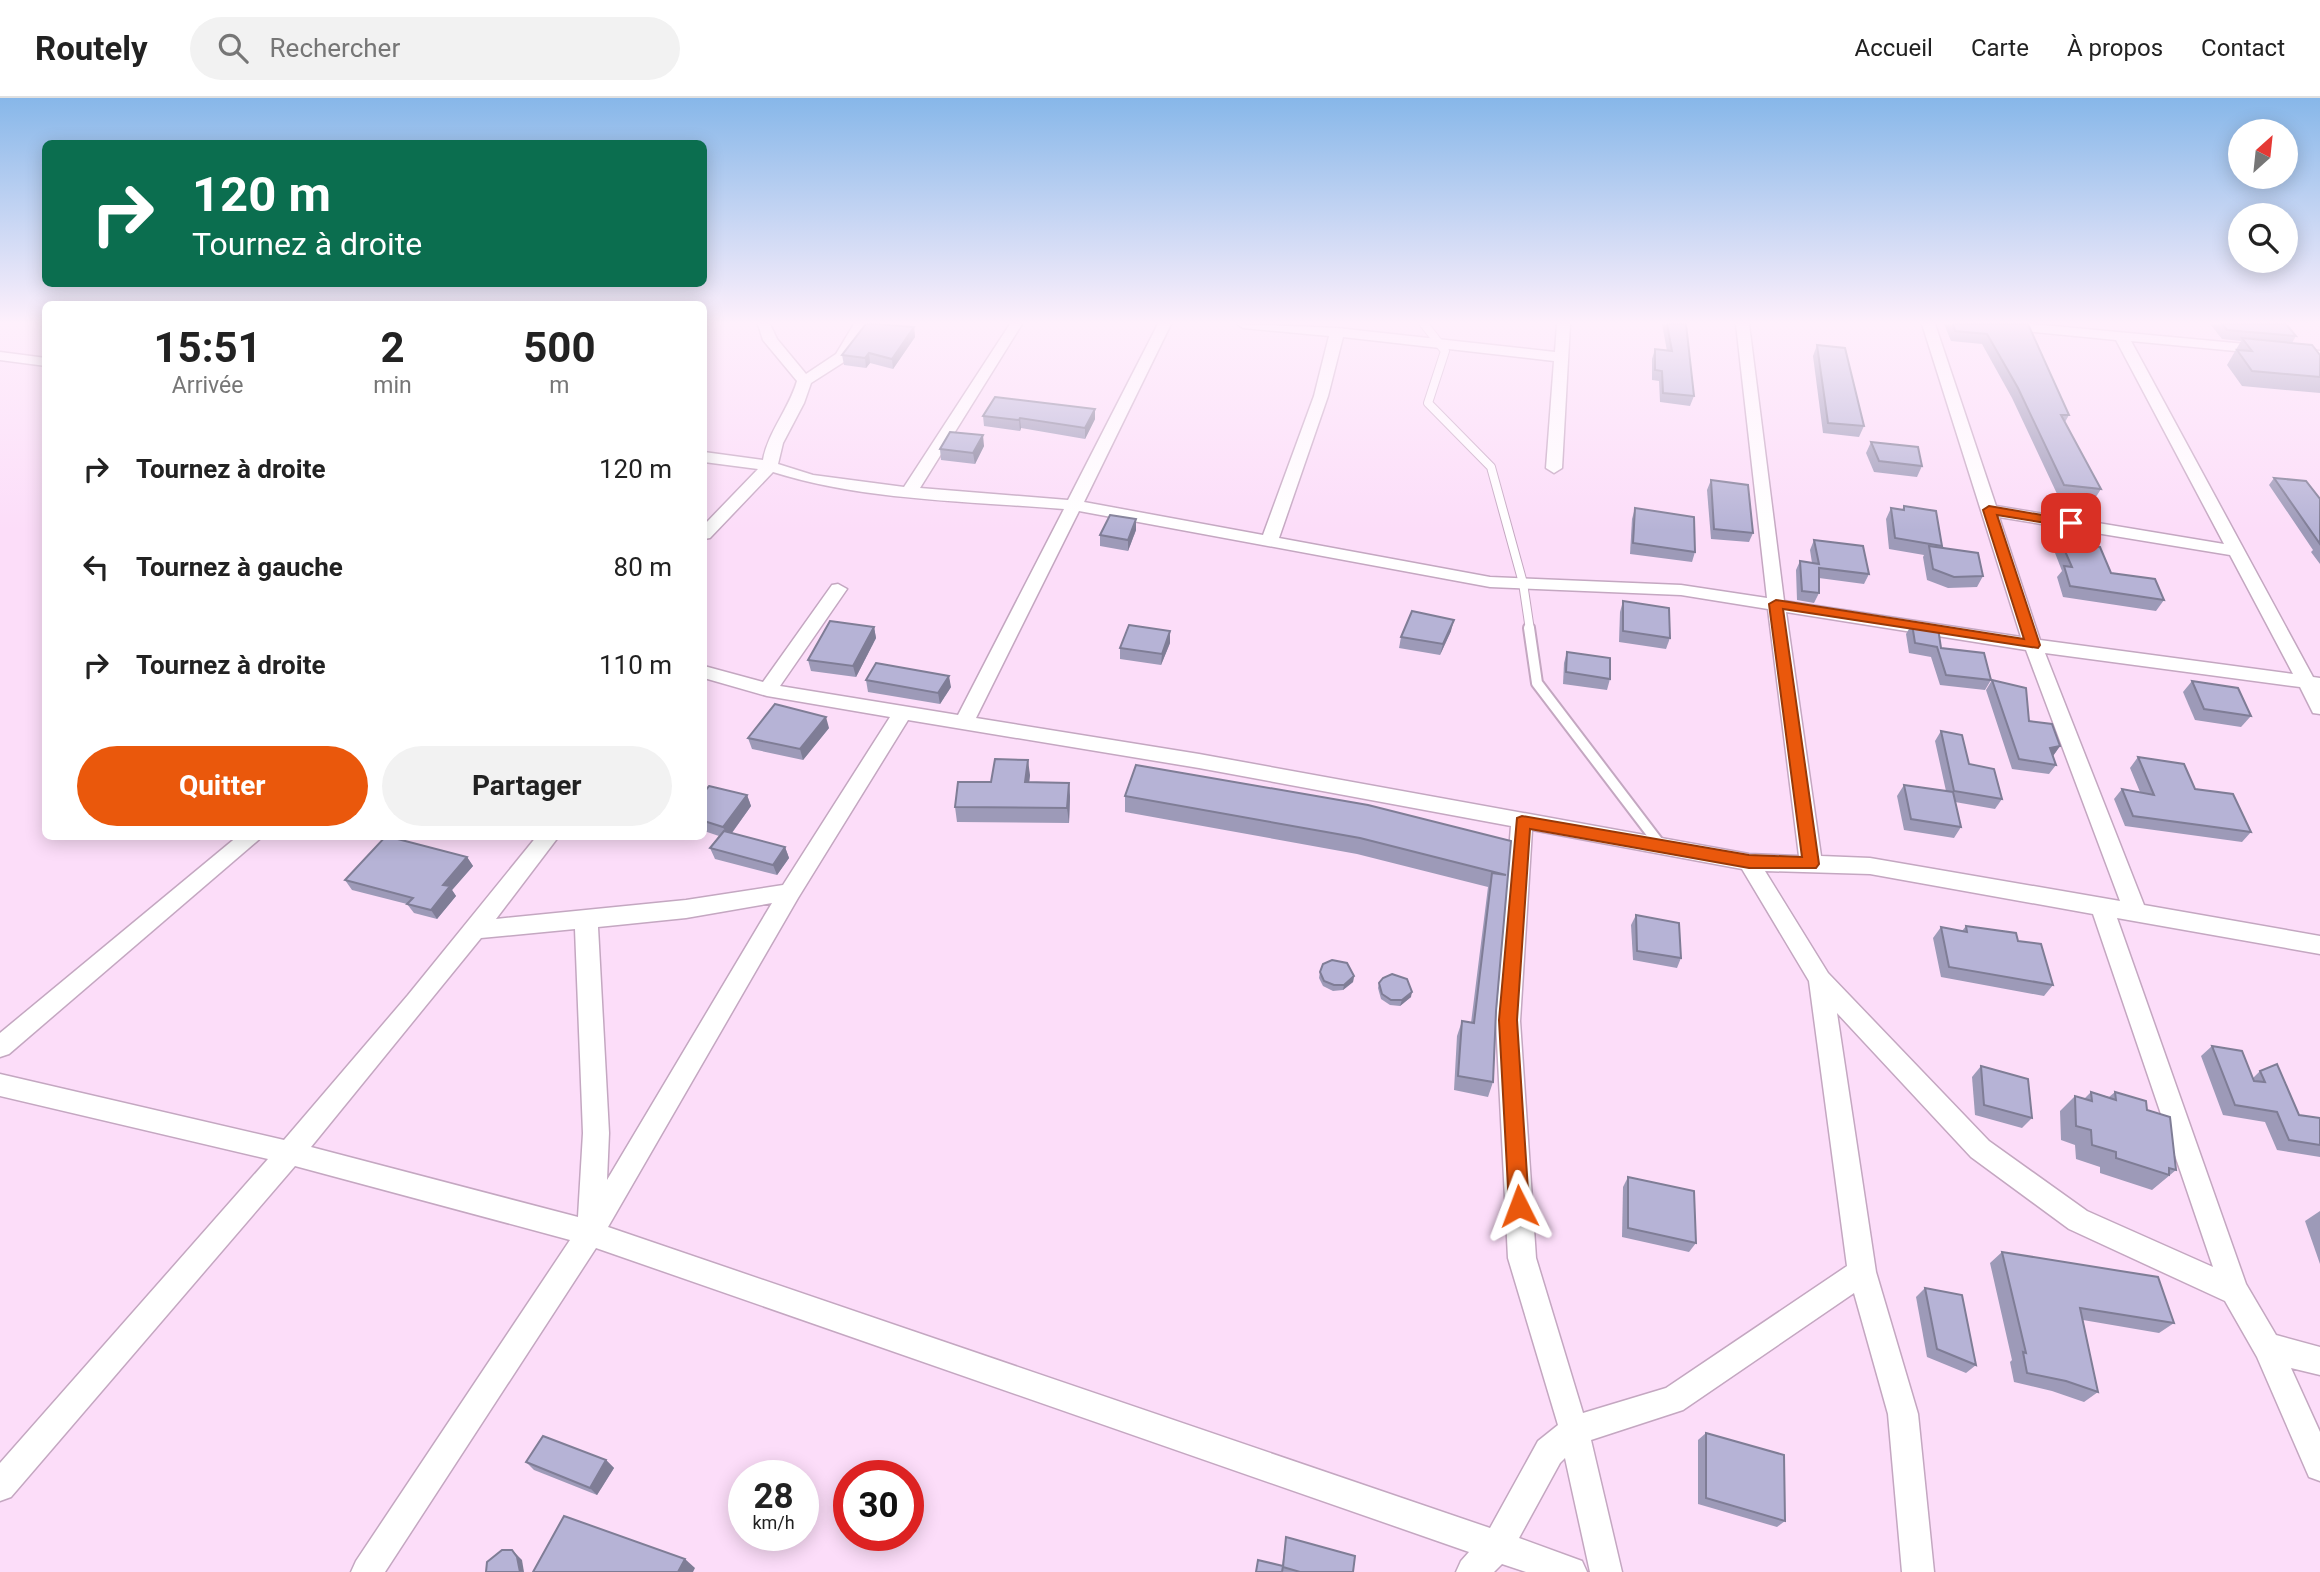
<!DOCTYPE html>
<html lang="fr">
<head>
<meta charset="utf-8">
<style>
	body { margin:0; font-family:Roboto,sans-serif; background:#f2f2f2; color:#222; height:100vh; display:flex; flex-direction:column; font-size:26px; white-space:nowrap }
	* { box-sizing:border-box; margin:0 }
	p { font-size:23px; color:#767676 }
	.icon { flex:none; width:38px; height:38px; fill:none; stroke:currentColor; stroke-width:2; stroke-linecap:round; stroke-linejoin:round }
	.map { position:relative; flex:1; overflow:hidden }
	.sheet { position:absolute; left:42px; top:203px; width:665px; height:539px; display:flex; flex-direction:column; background:#fff; border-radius:10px; box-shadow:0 4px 18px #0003 }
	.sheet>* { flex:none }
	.guide { position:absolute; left:42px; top:42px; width:665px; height:147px; border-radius:10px; box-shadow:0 4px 18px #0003; background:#0b6e4f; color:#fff; overflow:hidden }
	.needle { width:46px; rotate:27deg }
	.tools { position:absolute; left:2228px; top:21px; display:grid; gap:14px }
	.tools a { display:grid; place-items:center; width:70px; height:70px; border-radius:50%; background:#fff; box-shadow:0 4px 18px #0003; font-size:35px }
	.speed { position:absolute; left:728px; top:1362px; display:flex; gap:14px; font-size:35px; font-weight:700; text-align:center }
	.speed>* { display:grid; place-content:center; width:91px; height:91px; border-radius:50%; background:#fff; box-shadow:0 4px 18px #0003; line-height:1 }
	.speed small { font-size:18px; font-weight:400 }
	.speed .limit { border:10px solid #d22; background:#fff; color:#111 }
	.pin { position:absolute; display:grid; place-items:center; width:60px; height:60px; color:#fff; margin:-30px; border-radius:14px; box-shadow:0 4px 10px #0006 }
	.me { position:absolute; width:77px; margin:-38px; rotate:357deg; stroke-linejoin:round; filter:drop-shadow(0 0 5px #0008) }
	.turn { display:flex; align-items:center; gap:24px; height:147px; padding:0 35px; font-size:32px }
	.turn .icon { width:91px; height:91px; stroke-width:2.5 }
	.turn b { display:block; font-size:49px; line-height:60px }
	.eta { display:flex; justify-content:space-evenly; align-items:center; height:119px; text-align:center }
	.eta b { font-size:42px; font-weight:700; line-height:49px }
	.button { display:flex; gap:14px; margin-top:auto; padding:14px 35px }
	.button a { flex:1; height:80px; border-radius:42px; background:#ea580c; color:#fff; font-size:28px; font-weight:700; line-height:80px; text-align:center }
	.button a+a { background:#f2f2f2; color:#222 }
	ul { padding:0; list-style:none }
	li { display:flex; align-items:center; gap:21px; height:98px; padding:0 35px }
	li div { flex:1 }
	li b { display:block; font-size:26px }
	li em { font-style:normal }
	header { display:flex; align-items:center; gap:42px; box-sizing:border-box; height:98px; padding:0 35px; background:#fff; border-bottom:2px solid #e0e0e0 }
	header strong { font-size:33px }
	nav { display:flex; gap:38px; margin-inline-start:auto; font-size:24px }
	.search { width:490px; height:63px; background:#f2f2f2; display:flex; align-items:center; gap:18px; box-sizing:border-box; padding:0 24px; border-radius:38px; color:#767676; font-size:26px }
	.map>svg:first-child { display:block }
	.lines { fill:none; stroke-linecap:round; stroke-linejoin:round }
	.lane-far1-casing { stroke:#c4a7c1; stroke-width:10 }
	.lane-casing { stroke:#c4a7c1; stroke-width:14 }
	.street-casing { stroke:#c4a7c1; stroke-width:3 }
	.lane-far1 { stroke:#fff; stroke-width:8 }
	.lane { stroke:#fff; stroke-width:10 }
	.street { fill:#fff; fill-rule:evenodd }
	.wall { fill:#9d9ab8 }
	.shaded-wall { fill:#7f7d96 }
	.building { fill:#b6b3d6; stroke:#7f7d96; stroke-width:2 }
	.route { fill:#ea580c; stroke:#983908; stroke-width:2 }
</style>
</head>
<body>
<header>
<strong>Routely</strong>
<div class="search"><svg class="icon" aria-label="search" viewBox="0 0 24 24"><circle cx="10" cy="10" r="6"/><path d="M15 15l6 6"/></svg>Rechercher</div>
<nav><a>Accueil</a><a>Carte</a><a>À propos</a><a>Contact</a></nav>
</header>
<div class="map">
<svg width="2320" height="1474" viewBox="0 0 2320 1474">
	<rect width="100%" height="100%" fill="#fcddf9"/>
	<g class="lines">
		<defs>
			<polyline id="lane-far1" points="1424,226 1445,253 1428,305 1491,369 1523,485 1530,532"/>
			<polyline id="lane" points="1529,530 1537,585 1661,748"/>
			<g id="street">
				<path d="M758,226H770L777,241L806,276L836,256L854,226H866L847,262L811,285L804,305L783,345L778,366L813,377L904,389L1010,226H1022L920,390L1068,402L1158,226H1171L1084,404L1263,437L1314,298L1329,238L1243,230L1237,226L1337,230L1555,254L1557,226H1570L1562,370L1554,375L1546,370L1554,263L1343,239L1328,298L1279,440L1490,479L1681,487L1767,500L1736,226H1749L1784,503L2021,539L1922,226H1935L1996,408L2224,446L2116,242L1993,230L1986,226H2031L2320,253V261L2131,243L2313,579L2320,580V616L2313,615L2300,589L2045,555L2144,807L2320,838V856L2117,820L2246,1186L2276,1237L2320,1249V1277L2291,1270L2320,1334V1383L2309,1379L2257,1259L2225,1203L2069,1131L1971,1059L1837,915L1876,1174L1918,1316L1934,1474H1902L1888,1316L1854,1195L1683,1312L1591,1342L1622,1474H1590L1565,1360L1560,1365L1519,1440L1582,1463L1587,1474H1526L1502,1466L1494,1474H1456L1461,1463L1469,1454L596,1150L385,1474H351L356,1463L570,1142L295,1068L11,1399L0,1403V1365L268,1061L0,998V976L284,1042L408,897L537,738H559L496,821L686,802L783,787L890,619L767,598L704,580V568L763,584L832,487L838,486L847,491L780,588L958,617L1064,411C968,403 865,403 773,374L710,440L704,441V427L758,371L704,364V354L763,362C768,334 789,311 797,283L763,242ZM1079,413L1490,489L1681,497L1768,511L1799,758L1749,756L1199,656L976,620ZM1999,419L2230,457L2293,576L2040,542ZM1786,514L2026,552L2120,803L1870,760L1821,758ZM908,622L1199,670L1511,728L1496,923L1508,1160L1558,1327L1538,1343L1490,1430L608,1129L798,800ZM1532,732L1742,771L1809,883L1847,1168L1666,1290L1583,1315L1536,1160L1520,923ZM1765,773L1870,776L2093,816L2213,1169L2087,1113L1989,1043L1828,875ZM772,805L607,1082L609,1035L598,829L686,820ZM575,831L583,1035L578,1119L311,1049L481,840Z"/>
				<polygon points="0,254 46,260 46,268 0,262"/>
				<polygon points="238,738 263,738 9,956 0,959 0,935"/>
			</g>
		</defs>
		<!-- lane-far1 casing -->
		<use href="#lane-far1" class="lane-far1-casing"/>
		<!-- lane casing -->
		<use href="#lane" class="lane-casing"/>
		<!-- street casing -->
		<use href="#street" class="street-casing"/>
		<!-- lane-far1 -->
		<use href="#lane-far1" class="lane-far1"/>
		<!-- lane -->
		<use href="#lane" class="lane"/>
		<!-- street -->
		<use href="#street" class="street"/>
	</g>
	<!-- wall -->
	<g class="wall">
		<polygon points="866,226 891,226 890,227 914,229 915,239 893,271 870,265 866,270 844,267 842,257"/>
		<polygon points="1662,226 1686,226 1694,298 1690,308 1660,304 1659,283 1652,282 1652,261 1655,251 1667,253"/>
		<polygon points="1944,226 2028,226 2069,317 2065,324 2101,391 2094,402 2058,398 2012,300 1982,246 1951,243"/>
		<polygon points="2210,226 2286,226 2296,238 2292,245 2320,257 2320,295 2242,288 2227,267 2241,243 2222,241"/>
		<polygon points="1817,247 1864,328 1859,339 1823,335 1813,258"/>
		<polygon points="983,318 1095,321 1085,341 1021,330 1020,333 984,328"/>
		<polygon points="1871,344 1922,368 1917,379 1874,374 1866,355"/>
		<polygon points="984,348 975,366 941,362 940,351"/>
		<polygon points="2274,380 2320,401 2320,466 2311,454 2313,452 2269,387"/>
		<polygon points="1711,382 1753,435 1749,444 1711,441 1707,392"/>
		<polygon points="1904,408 1942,448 1941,449 1983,478 1977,489 1948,490 1927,482 1923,459 1924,457 1889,451 1886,421 1891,410 1902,412"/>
		<polygon points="1635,410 1695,454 1692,464 1630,456 1632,421"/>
		<polygon points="1136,421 1136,432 1128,453 1100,448 1100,437"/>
		<polygon points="1814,442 1869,476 1864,486 1819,480 1819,495 1814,505 1797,502 1796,472 1800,463 1812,465 1810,452"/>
		<polygon points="2061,444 2111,475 2164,502 2156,513 2063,499 2057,479 2062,473 2055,455"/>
		<polygon points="1623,503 1670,540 1666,551 1619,544 1620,514"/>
		<polygon points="1912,526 1941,550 1991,582 1985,592 1940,587 1931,559 1909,555 1906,536"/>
		<polygon points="874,529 876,540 856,579 811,573 808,562"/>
		<polygon points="1170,533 1170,545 1161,567 1120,561 1120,550"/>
		<polygon points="1451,533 1440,557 1399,550 1401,539"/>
		<polygon points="1567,554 1610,581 1607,592 1563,586 1564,565"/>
		<polygon points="866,582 951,589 940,606 868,594"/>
		<polygon points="1992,582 2029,623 2060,648 2053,658 2056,667 2049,676 2012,671 1986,592"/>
		<polygon points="2192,583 2251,618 2241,629 2195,622 2183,594"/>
		<polygon points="829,630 803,662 752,651 748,640"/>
		<polygon points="1941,633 1969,666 2002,701 1995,711 1955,704 1961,729 1954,740 1904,732 1897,698 1904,687 1946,693 1935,643"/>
		<polygon points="2138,659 2195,691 2251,734 2242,744 2125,728 2114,701 2122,691 2140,694 2130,670"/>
		<polygon points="1030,677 1029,685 1069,685 1070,699 1069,725 957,724 955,709 991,684"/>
		<polygon points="704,694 747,697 751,708 732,735 785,749 789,760 777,777 715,761 710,750 719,738 704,733"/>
		<polygon points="1125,698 1511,743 1496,913 1493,984 1488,999 1454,992 1457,938 1462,923 1471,925 1488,789 1357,756 1125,714"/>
		<polygon points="467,759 473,768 452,792 456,798 437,821 414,815 407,806 352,792 345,782"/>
		<polygon points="1636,817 1681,860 1677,870 1633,862 1631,827"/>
		<polygon points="1966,828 2018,843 2053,887 2044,898 1941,879 1933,840 1941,829 1962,833"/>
		<polygon points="1320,874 1354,878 1353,884 1343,892 1333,893 1323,888 1319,880"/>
		<polygon points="1379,885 1411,899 1400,908 1390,907 1381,901 1378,890"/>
		<polygon points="2212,948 2253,980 2260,973 2299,1017 2320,1020 2320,1059 2277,1052 2265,1024 2223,1017 2201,958"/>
		<polygon points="1981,968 2032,1020 2022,1030 1975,1017 1972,979"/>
		<polygon points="2091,994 2109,999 2115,994 2147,1012 2176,1072 2152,1092 2100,1075 2100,1069 2076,1061 2075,1047 2061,1042 2060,1013 2075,998 2084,1001"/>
		<polygon points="1628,1079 1696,1145 1689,1154 1622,1139 1623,1089"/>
		<polygon points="2320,1113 2320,1166 2305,1123"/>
		<polygon points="2002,1154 2174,1225 2159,1235 2083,1222 2098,1294 2084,1304 2052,1293 2014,1284 2010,1264 2012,1262 1990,1165"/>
		<polygon points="1925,1190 1976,1267 1966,1275 1927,1259 1916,1199"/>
		<polygon points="1706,1335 1785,1423 1777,1429 1698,1406 1698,1342"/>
		<polygon points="606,1362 614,1370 597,1397 534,1372 526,1364"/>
		<polygon points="1286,1439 1353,1474 1256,1474 1282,1468"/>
	</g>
	<!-- shaded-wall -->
	<g class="shaded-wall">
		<polygon points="914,229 915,239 893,271 892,261"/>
		<polygon points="869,255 870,265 866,270 865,260"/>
		<polygon points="1095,311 1095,321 1085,341 1085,330"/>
		<polygon points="1020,320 1021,330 1020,333 1019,322"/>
		<polygon points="983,337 984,348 975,366 973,355"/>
		<polygon points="1136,421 1136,432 1128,453 1128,442"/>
		<polygon points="1454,522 1451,533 1440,557 1443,546"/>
		<polygon points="874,529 876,540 856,579 853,568"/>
		<polygon points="1170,533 1170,545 1161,567 1162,556"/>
		<polygon points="949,578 951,589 940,606 938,595"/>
		<polygon points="826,619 829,630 803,662 800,651"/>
		<polygon points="2060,648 2053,658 2050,650"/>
		<polygon points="1028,662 1030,677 1027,699 1025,684"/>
		<polygon points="1069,685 1070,699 1069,725 1067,710"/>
		<polygon points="747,697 751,708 728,740 723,729"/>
		<polygon points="785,749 789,760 777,777 773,767"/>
		<polygon points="467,759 473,768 452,792 456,798 437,821 431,812 443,787"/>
		<polygon points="1354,878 1353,884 1343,892 1344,887"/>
		<polygon points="1412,894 1411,899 1400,908 1402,902"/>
		<polygon points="606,1362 614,1370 597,1397 590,1390"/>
		<polygon points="512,1452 522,1462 524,1474 520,1474"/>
		<polygon points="685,1461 695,1470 693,1474 678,1474"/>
	</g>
	<!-- building -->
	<g class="building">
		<polygon points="866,226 877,226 914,229 892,261 869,255 865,260 842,257"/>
		<polygon points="1667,226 1686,226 1694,298 1663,295 1662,273 1655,272 1655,251 1672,253"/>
		<polygon points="1953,226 2028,226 2069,317 2061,317 2101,391 2064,387 2018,290 1987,236 1955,233"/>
		<polygon points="2222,226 2286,226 2296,238 2227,232"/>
		<polygon points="2242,240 2312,247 2320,257 2320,279 2252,273 2237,252 2252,253"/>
		<polygon points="1817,247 1845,250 1864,328 1828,325"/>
		<polygon points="995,299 1095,311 1085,330 1020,320 1019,322 983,318"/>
		<polygon points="950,334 983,337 973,355 940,351"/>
		<polygon points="1871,344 1918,349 1922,368 1879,363"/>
		<polygon points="2274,380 2306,383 2320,401 2320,446"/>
		<polygon points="1711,382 1748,387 1753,435 1714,431"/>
		<polygon points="1904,408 1936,413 1942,448 1895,440 1891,410 1904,412"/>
		<polygon points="1635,410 1694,419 1695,454 1633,445"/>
		<polygon points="1110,417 1136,421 1128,442 1100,437"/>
		<polygon points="1814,442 1863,448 1869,476 1819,470 1819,495 1802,493 1800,463 1819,466"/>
		<polygon points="2061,444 2100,449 2111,475 2155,481 2164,502 2070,488 2064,468 2072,469"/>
		<polygon points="1929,448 1978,455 1983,478 1954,479 1933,471"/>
		<polygon points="1623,503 1669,510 1670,540 1623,533"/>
		<polygon points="1412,513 1454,522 1443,546 1401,539"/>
		<polygon points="830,523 874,529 853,568 808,562"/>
		<polygon points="1912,526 1938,530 1941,550 1984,555 1991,582 1946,577 1937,549 1915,545"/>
		<polygon points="1129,527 1170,533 1162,556 1120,550"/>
		<polygon points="1567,554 1610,560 1610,581 1566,574"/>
		<polygon points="876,565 949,578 938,595 866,582"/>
		<polygon points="1992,582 2026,590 2029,623 2052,626 2060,648 2050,650 2056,667 2019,661"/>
		<polygon points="2192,583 2238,590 2251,618 2204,611"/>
		<polygon points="775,606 826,619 800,651 748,640"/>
		<polygon points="1941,633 1962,637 1969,666 1994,671 2002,701 1954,693"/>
		<polygon points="2138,659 2184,666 2195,691 2233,696 2251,734 2133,718 2122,691 2154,697"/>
		<polygon points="995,661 1028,662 1025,684 1069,685 1067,710 955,709 958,684 991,684"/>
		<polygon points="1136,667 1368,707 1511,743 1496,913 1493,984 1458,978 1462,923 1474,925 1492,775 1506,777 1360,740 1125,698"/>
		<polygon points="1904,687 1953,694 1961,729 1911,721"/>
		<polygon points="709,688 747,697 723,729 704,723 704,694"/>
		<polygon points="724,733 785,749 773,767 710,750"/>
		<polygon points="386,738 467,759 443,787 450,788 431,812 407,806 413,800 345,782"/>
		<polygon points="1636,817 1679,825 1681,860 1637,853"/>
		<polygon points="1966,828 2016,835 2018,843 2041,846 2053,887 1949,869 1941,829 1967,834"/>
		<polygon points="1332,862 1347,865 1354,878 1344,887 1334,887 1324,883 1320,874 1323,866"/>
		<polygon points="1392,876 1407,881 1412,894 1402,902 1391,902 1382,896 1379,885 1383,880"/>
		<polygon points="2212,948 2242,953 2254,983 2265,984 2260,973 2277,966 2299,1017 2320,1020 2320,1047 2289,1042 2277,1014 2235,1007"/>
		<polygon points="1981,968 2028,981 2032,1020 1984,1007"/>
		<polygon points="2091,994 2116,1002 2115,994 2146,1003 2147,1012 2170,1019 2176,1072 2169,1070 2169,1077 2116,1060 2116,1054 2092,1047 2091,1032 2076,1028 2075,998 2092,1003"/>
		<polygon points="1628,1079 1694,1093 1696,1145 1628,1130"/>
		<polygon points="2002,1154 2158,1179 2174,1225 2080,1210 2098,1294 2066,1283 2027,1275 2023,1254 2026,1255"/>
		<polygon points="1925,1190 1962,1197 1976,1267 1937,1251"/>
		<polygon points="1706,1335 1784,1357 1785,1423 1706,1400"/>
		<polygon points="543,1338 606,1362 590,1390 526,1364"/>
		<polygon points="564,1418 685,1461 678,1474 533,1474"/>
		<polygon points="1286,1439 1355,1458 1353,1474 1300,1474 1283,1469"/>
		<polygon points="502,1452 512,1452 517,1459 520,1474 486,1474 487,1464"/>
		<polygon points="1258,1462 1283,1468 1282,1474 1256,1474"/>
	</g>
	<!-- sky -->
	<linearGradient id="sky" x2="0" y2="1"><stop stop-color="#87b7e9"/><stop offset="0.52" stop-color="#fef0fc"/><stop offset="1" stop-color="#fef0fc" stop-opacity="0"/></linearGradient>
	<rect width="2320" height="432" fill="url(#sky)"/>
	<!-- route -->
	<polygon class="route" points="1989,408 2071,422 2078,425 2071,429 1997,417 2040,547 2038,550 1783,511 1819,766 1816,770 1749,770 1530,731 1517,922 1529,1108 1526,1114 1519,1117 1512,1114 1509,1108 1499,922 1517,720 1522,718 1749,757 1802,759 1769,506 1776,502 2024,541 1983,412"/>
</svg>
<div class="tools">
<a><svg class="needle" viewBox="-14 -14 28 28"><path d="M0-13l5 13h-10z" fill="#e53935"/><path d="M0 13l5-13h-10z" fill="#767676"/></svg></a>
<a><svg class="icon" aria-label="search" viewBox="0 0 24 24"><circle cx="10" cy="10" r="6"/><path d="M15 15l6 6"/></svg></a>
</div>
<div class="speed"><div>28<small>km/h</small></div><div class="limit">30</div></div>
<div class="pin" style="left:2071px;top:425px;background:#d93025"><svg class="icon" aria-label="arrive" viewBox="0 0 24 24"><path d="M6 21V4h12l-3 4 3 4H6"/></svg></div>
<svg class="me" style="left:1519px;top:1108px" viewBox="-20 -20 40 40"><path d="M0-17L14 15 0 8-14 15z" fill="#ea580c" stroke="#fff" stroke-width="4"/></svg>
<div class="guide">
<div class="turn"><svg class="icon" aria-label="right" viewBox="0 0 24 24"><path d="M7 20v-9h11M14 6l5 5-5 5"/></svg><div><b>120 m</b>Tournez à droite</div></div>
</div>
<section class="sheet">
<div class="eta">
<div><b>15:51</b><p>Arrivée</p></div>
<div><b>2</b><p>min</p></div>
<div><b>500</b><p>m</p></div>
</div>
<ul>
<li><svg class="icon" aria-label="right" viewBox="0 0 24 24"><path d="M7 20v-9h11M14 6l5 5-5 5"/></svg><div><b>Tournez à droite</b></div><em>120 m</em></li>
<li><svg class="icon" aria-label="left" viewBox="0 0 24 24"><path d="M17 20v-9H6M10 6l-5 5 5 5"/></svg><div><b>Tournez à gauche</b></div><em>80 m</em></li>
<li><svg class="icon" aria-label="right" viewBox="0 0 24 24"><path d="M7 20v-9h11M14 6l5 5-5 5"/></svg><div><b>Tournez à droite</b></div><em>110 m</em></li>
</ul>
<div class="button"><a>Quitter</a><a>Partager</a></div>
</section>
</div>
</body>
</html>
